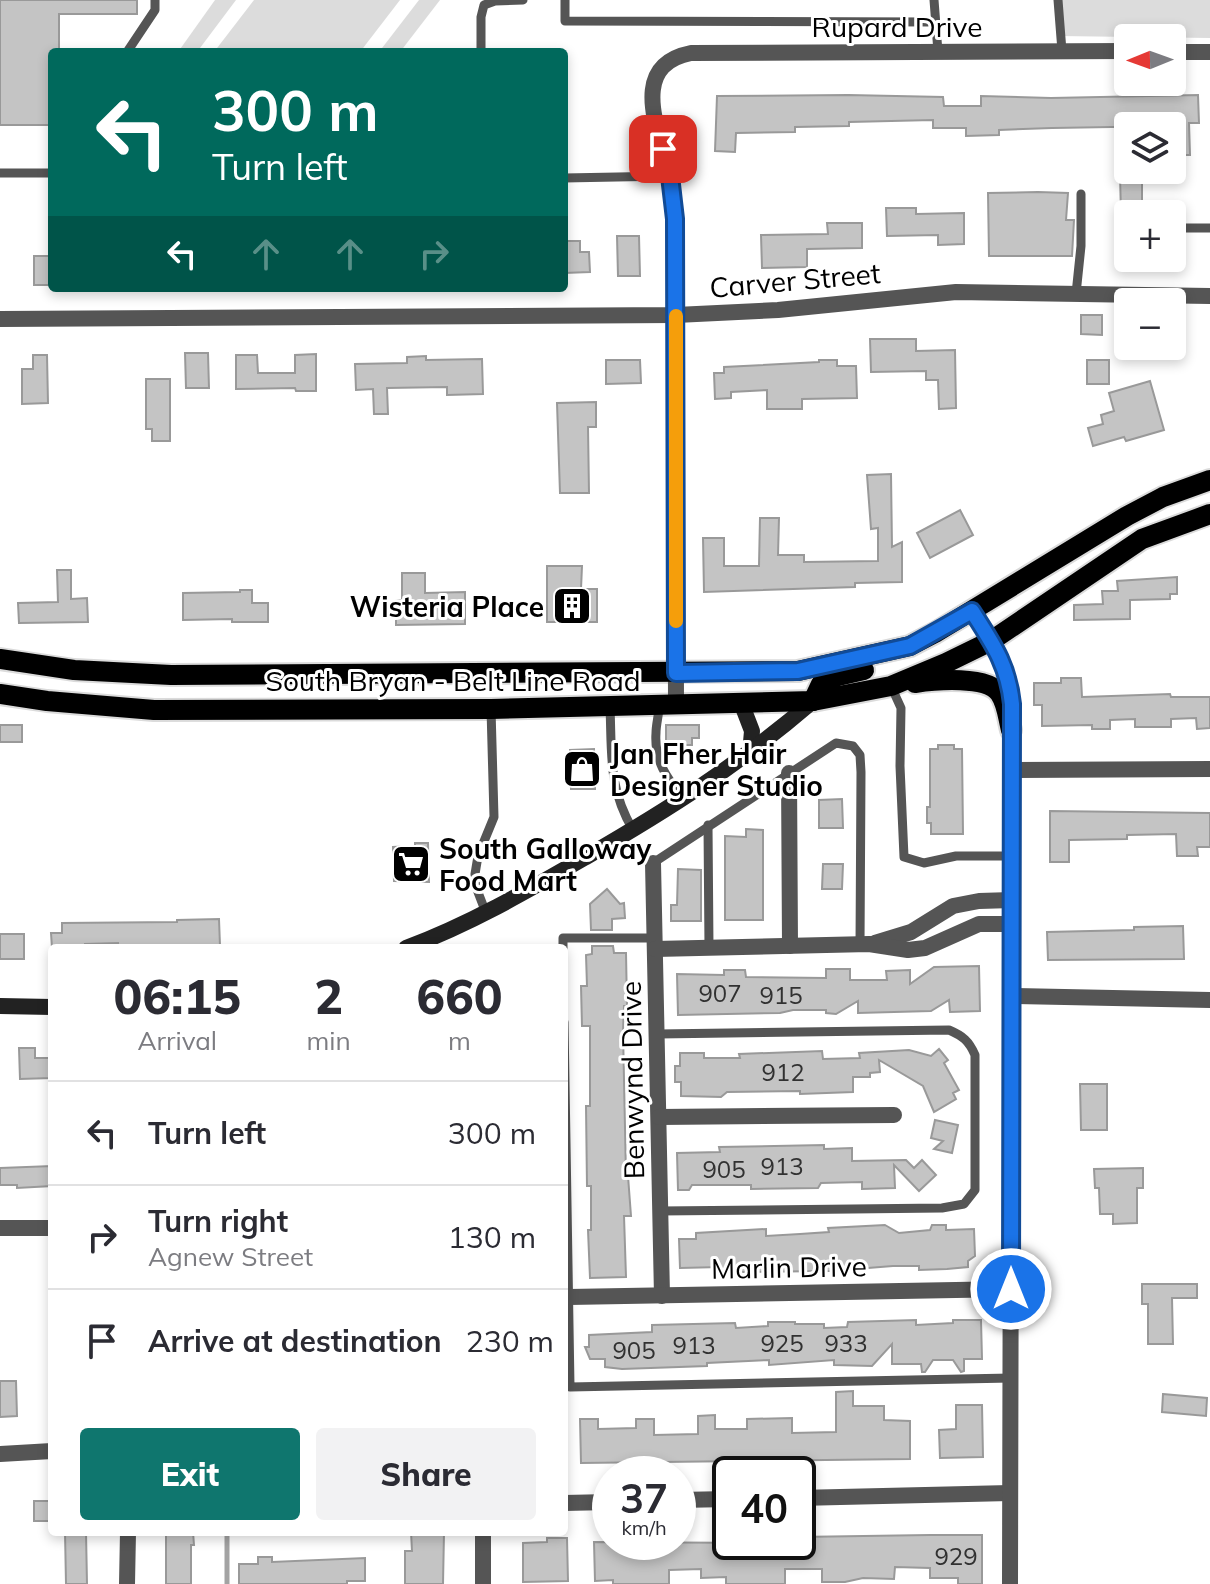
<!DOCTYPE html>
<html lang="en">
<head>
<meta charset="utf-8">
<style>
	body { margin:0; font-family:Mulish,sans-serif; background:#f2f2f3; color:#2b2b33; height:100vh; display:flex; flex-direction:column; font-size:30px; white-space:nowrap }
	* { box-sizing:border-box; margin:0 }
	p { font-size:26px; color:#7c7c81 }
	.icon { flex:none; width:44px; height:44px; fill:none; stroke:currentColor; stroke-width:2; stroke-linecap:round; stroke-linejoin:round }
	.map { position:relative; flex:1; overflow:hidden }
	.sheet { position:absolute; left:48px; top:944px; width:520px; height:592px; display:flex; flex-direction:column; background:#fff; border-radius:8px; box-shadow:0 4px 12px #0003 }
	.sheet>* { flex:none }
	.top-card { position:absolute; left:48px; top:48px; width:520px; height:244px; border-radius:8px; box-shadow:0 4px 12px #0003; background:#00695c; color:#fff; overflow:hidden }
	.needle { width:52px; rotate:269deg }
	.controls { position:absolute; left:1114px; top:24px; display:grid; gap:16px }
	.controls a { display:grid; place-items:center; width:72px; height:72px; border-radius:8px; background:#fff; box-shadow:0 4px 12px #0003; font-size:40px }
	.speed { position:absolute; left:592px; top:1456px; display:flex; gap:16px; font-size:40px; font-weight:700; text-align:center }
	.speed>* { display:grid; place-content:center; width:104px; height:104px; border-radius:50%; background:#fff; box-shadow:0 4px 12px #0003; line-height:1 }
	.speed small { font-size:20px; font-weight:400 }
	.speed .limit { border:4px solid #111; border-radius:12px; background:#fff; color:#111 }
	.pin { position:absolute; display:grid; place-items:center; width:68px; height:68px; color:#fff; margin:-34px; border-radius:16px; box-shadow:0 4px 12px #0006 }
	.me { position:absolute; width:88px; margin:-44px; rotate:0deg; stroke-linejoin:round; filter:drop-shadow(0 0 6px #0008) }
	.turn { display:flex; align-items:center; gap:28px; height:168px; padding:0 32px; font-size:36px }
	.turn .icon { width:104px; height:104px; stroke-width:2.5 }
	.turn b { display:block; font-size:56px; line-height:68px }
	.lanes { display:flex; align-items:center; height:76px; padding:0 32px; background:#0003; justify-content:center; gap:40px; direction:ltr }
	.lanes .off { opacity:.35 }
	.eta { display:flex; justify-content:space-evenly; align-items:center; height:136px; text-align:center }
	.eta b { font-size:48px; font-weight:800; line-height:56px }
	.cta { display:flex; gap:16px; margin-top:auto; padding:16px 32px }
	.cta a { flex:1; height:92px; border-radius:8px; background:#0f766e; color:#fff; font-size:32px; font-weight:800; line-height:92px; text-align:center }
	.cta a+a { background:#f2f2f3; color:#2b2b33 }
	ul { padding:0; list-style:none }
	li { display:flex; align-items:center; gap:24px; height:104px; padding:0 32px; border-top:2px solid #e1e1e2 }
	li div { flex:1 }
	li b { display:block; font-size:30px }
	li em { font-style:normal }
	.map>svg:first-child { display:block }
	.green { fill:#dcdcdc }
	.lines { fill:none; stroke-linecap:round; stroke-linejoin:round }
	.stream { stroke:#a3a3a3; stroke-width:5 }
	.building { fill:#c4c4c4; stroke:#999; stroke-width:2 }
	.primary-casing { stroke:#dbdbdb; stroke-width:24 }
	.service { stroke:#555; stroke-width:9 }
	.minor { stroke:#555; stroke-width:16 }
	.tertiary { stroke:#555; stroke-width:16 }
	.secondary { stroke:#222; stroke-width:16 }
	.primary { stroke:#000; stroke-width:20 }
	.route-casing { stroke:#114b97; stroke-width:20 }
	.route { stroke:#1a73e8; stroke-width:14 }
	.slow { stroke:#f59e0b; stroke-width:14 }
	.labels { text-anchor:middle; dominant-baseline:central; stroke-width:6; stroke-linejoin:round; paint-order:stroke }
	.number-label { font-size:24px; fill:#313131 }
	.street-label { font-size:28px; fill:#000; stroke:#fff }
	.poi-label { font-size:28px; font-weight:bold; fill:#000; stroke:#fff; text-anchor:start }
</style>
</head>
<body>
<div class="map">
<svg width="1210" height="1584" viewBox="0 0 1210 1584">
	<rect width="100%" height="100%" fill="#fff"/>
	<!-- green -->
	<g class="green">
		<polygon points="215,0 236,0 197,52 178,52"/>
		<polygon points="254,0 400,0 360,52 214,52"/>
		<polygon points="419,0 440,0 400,52 379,52"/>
		<polygon points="1058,0 1210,0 1210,38 1058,36"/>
	</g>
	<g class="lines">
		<!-- stream -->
		<polyline class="stream" points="227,1532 227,1584"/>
	</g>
	<!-- building -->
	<g class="building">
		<polygon points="0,0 137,0 137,14 59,14 59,52 52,52 52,125 0,125"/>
		<polygon points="848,95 943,97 944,106 981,106 981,96 1051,98 1198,95 1199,123 1189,123 1190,155 1172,155 1172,126 1052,128 999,130 999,135 966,136 966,128 933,128 933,120 849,122 849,126 795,127 795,132 736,133 735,152 715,151 717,96"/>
		<polygon points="1120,175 1142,175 1142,214 1121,214"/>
		<polygon points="1038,192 1068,193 1066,220 1074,220 1072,256 989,256 988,193"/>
		<polygon points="886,208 916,208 916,214 964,213 964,244 938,245 938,235 887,236"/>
		<polygon points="827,223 862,223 862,248 807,249 807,267 762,268 761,235 828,234"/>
		<polygon points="617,236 639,236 640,276 618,276"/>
		<polygon points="564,241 580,241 580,252 589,252 590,272 564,273"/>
		<rect x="34" y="256" width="18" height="29"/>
		<polygon points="1081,315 1102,315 1102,335 1081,334"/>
		<polygon points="870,339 916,339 916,351 955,350 956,408 939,409 938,380 926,380 926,371 871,372"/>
		<polygon points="185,353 208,353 209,388 186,388"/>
		<polygon points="316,354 316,391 296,391 295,388 236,389 236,355 257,355 258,373 295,373 295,355"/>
		<polygon points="33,355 47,355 48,403 22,404 22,369 33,369"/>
		<polygon points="426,356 426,360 482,359 483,394 447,395 447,387 387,388 388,414 374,414 373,389 356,390 355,364 407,363 407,357"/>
		<polygon points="606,360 640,360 641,383 606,384"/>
		<polygon points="819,360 837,360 837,366 856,366 857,398 802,399 802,409 767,409 767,390 731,392 731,398 715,399 714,373 724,373 724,367 819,362"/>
		<rect x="1087" y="360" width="22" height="24"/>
		<polygon points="146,379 170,379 170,441 152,441 152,429 146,429"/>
		<polygon points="1150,381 1164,430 1126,441 1124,437 1093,446 1088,428 1103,424 1101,415 1114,411 1109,393"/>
		<polygon points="596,402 596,427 588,427 589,493 560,493 557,403"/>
		<polygon points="891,474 892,547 902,542 902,582 855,583 855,587 704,592 703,538 724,538 724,566 759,566 760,518 779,518 778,555 804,555 804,562 878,561 878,528 871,529 867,475"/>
		<polygon points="960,510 973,535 930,558 917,533"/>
		<polygon points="547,566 582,566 581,589 597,589 597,622 547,622"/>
		<polygon points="57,570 71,570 71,599 87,598 88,622 19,623 18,603 58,602"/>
		<polygon points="402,573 425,573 425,593 465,592 465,624 396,625 396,600 402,600"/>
		<polygon points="1177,577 1177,594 1170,594 1170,599 1130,600 1130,619 1074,620 1074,605 1103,604 1102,591 1118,591 1117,581"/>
		<polygon points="240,590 252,590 252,603 268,603 268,622 232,622 232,619 183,620 183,593 240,592"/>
		<polygon points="1061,678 1081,678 1082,697 1170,694 1171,697 1210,697 1210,728 1197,729 1196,718 1171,719 1171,727 1135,727 1135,719 1110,720 1110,729 1092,729 1092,725 1042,726 1042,705 1034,705 1034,683 1061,683"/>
		<rect x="0" y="725" width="22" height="17"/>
		<polygon points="666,725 699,725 699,738 692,738 692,745 666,745"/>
		<polygon points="938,745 954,745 954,749 962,749 963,834 931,834 931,823 927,823 927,807 930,807 930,749 938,749"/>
		<polygon points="594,749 595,789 571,789 570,750"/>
		<polygon points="842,799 843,828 819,828 819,800"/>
		<polygon points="1050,811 1210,813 1210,847 1197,847 1198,856 1177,856 1176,834 1127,835 1127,839 1069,840 1069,862 1050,862"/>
		<polygon points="746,829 763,830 763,920 725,920 725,836 746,837"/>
		<polygon points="415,843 428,843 429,882 394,881 393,847 415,846"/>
		<polygon points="823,864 843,864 842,889 822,889"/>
		<polygon points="678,869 701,870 701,921 671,921 671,905 677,905"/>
		<polygon points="607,889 620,904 624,903 625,918 612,919 612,930 591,930 590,904"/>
		<polygon points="219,919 220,946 118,948 118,943 85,944 85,948 52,948 51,933 62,933 62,923 177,922 177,920"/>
		<polygon points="1183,926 1184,959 1048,960 1047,932 1134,930 1134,927"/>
		<rect x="0" y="934" width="24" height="25"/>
		<polygon points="592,946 613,946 614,953 626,953 627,1006 624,1006 623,1031 626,1176 628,1176 631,1216 624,1216 626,1277 590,1278 588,1230 591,1230 591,1186 587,1186 586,1106 590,1106 590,1026 582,1026 581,986 587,986 586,955 592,954"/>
		<polygon points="979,966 980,1011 950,1012 949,1000 931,1011 858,1013 858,1001 836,1014 826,1013 826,1010 793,1010 780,1013 678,1015 677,974 724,975 724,970 745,970 746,977 826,978 826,969 850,969 850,980 887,980 886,971 910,970 910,984 934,967"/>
		<polygon points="19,1048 35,1048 35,1058 52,1058 52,1078 20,1079"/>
		<polygon points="939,1049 948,1060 944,1063 959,1090 953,1093 956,1099 934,1112 923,1086 879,1060 880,1072 870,1073 870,1077 853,1077 853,1092 800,1094 800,1091 727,1092 721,1097 681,1096 681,1082 675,1082 675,1066 680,1066 680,1053 704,1053 704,1058 740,1058 739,1054 822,1051 823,1059 860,1058 859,1053 909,1050 931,1056"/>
		<polygon points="1080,1084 1107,1084 1107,1130 1081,1130"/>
		<polygon points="935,1120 958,1125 952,1153 934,1149 943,1141 931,1138"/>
		<polygon points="824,1145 824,1149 852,1148 852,1161 906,1160 914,1168 922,1160 936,1175 919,1191 894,1165 895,1188 862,1189 862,1182 821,1183 818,1188 751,1189 751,1185 692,1185 689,1190 678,1190 677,1153 720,1152 719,1147"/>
		<polygon points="52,1166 52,1186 17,1188 17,1185 0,1185 0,1168"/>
		<polygon points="1143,1168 1143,1188 1137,1188 1137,1223 1113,1224 1113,1214 1100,1214 1099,1188 1095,1188 1094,1169"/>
		<polygon points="885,1225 899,1233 930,1230 932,1225 946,1225 946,1230 974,1229 975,1256 968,1261 968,1267 947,1269 919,1270 919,1266 893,1266 830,1271 742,1272 721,1271 721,1267 680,1268 679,1239 696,1239 696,1233 766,1229 766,1236 800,1234 829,1232 828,1228"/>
		<polygon points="1142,1284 1197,1284 1197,1298 1172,1298 1173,1344 1148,1344 1148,1304 1142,1304"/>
		<polygon points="916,1320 916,1325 953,1323 953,1320 981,1320 982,1359 964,1359 964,1371 961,1372 953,1360 933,1360 925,1372 922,1372 921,1364 892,1364 892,1344 872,1366 834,1365 834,1360 769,1365 769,1360 707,1363 707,1366 622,1369 605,1367 605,1359 590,1359 585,1347 589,1347 589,1335 652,1332 652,1325 735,1323 736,1328 768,1326 768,1322 795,1322 795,1324 824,1324 824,1328 847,1327 848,1322"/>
		<polygon points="0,1381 16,1381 17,1416 0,1417"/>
		<polygon points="853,1391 853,1406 884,1406 884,1420 910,1421 910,1459 581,1463 580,1419 598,1419 598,1429 636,1428 636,1419 654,1419 654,1435 698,1434 698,1416 715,1415 715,1429 747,1429 747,1419 792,1418 792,1433 836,1432 836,1392"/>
		<polygon points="1163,1394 1207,1398 1206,1416 1162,1412"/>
		<polygon points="956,1405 982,1405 983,1457 940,1458 939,1430 956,1429"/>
		<rect x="34" y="1501" width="18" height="20"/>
		<polygon points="65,1532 86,1532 87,1584 66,1584"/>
		<polygon points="166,1532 193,1532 194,1545 191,1545 191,1584 166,1584"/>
		<polygon points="411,1532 444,1532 443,1584 405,1584 405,1551 412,1551"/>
		<polygon points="930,1535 982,1535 982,1584 958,1584 958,1578 930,1578 930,1568 895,1567 894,1579 863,1578 845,1582 822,1582 822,1569 785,1569 785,1584 726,1584 726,1577 701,1578 701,1569 669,1570 669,1584 613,1584 613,1580 595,1581 594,1542 766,1543 798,1542 798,1537"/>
		<polygon points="547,1538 567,1538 568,1581 523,1582 523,1543 547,1542"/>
		<polygon points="258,1557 272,1557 272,1562 365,1558 365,1581 347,1581 347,1584 239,1584 239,1564 258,1564"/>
	</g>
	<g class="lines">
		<defs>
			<g id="primary">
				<polyline points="0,659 74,670 171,675 798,671 910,646 935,633 1127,516 1163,497 1210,480"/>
				<path d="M915,683C935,680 988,675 1000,694C1007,704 1008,719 1011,730"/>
				<polyline points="0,694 47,701 154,710 491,709 813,701 891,686 946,663 991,641 1142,539 1210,514"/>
				<polyline points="813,701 821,684 838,676 864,670"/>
			</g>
		</defs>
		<!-- primary casing -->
		<use href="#primary" class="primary-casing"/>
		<!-- service -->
		<g class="service">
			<polyline points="565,0 565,21 934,22"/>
			<polyline points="934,0 938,52"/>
			<polyline points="1058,0 1062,51"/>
			<polyline points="127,52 155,10 155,0"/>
			<polyline points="481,52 481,17 484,5 495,1 523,0"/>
			<polyline points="0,173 52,173"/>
			<polyline points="564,178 670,176"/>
			<polyline points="1172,228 1210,228"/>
			<polyline points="1076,294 1081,246 1081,194"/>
			<polyline points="891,686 901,708 900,766 904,857 924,863 956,856 1011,856"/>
			<path d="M659,706C659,715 656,724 656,733C654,761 667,778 683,799"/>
			<path d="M610,707C612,754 608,788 633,830"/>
			<polyline points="708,825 709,948"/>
			<polyline points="653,863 836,743 853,746 860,755 861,772 860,945"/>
			<polyline points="486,913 476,887 475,874 478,856 494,817 491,709"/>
			<polyline points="563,948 563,938 655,938"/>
			<polyline points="564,1022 570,1387 1011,1378"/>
			<path d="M658,1034L949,1030C963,1036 969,1041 975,1055V1190L964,1204L942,1208L660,1211"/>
		</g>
		<!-- minor -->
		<g class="minor">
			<polyline points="1172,52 1210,52"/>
			<polyline points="0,319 676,315 778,310 956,292 1210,296"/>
			<path d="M676,706L675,219C674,204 673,190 669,175C661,133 626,66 691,53L1128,51"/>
			<polyline points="1011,770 1210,769"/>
			<polyline points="789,773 790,946"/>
			<polyline points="653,863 662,1296"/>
			<polyline points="875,943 911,932 953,906 979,901 1012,900"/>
			<polyline points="655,949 869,944 908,950 925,948 979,924 1012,924"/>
			<polyline points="1010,996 1210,1000"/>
			<polyline points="659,1117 894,1115"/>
			<polyline points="0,1228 52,1228"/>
			<polyline points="569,1297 1011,1289"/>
			<polyline points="0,1454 52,1451"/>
			<polyline points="798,1498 1010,1493"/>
			<polyline points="678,1500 730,1499"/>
			<polyline points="564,1503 610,1502"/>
			<polyline points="483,1532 483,1584"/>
			<polyline points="127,1584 128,1532"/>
		</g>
		<!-- tertiary -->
		<path class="tertiary" d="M972,611C993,643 1008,665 1012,704L1010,1584"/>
		<!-- secondary -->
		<g class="secondary">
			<polyline points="742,705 752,731 750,754"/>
			<path d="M406,948C470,924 527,891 586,857C669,809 740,764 813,701"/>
			<polyline points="0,1006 52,1007"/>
		</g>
		<!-- primary -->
		<use href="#primary" class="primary"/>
	</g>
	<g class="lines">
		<defs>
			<path id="route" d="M663,149L670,176L675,219L676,673L798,671L910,646L972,611C993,644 1008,665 1012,704L1011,1289"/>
		</defs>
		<!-- route casing -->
		<use href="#route" class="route-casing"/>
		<!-- route -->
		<use href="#route" class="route"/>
		<!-- slow -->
		<polyline class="slow" points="676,316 676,621"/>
	</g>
	<!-- icons -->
	<defs>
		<symbol id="building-square" viewBox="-11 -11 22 22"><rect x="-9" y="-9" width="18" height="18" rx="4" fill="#000" stroke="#fff"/><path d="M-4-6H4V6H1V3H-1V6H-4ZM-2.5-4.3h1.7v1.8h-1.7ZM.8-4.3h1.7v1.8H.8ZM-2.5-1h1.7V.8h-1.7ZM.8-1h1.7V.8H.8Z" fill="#fff"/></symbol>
		<symbol id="shop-square" viewBox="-11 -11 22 22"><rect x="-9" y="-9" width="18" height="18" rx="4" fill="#000" stroke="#fff"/><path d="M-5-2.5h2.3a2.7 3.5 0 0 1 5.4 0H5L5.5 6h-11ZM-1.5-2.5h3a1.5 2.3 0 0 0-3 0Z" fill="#fff"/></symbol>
		<symbol id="supermarket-square" viewBox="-11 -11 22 22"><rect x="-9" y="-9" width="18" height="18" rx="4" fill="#000" stroke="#fff"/><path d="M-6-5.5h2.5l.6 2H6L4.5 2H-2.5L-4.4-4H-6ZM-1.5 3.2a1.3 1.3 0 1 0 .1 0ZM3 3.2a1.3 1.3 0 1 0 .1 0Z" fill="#fff"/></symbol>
	</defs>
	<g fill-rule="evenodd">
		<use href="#building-square" x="550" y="584" width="44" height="44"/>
		<use href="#shop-square" x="560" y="747" width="44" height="44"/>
		<use href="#supermarket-square" x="389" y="842" width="44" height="44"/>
	</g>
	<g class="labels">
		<!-- number labels -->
		<g class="number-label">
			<text x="720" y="993">907</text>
			<text x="781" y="995">915</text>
			<text x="783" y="1072">912</text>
			<text x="782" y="1166">913</text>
			<text x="724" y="1169">905</text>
			<text x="782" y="1343">925</text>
			<text x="846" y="1343">933</text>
			<text x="694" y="1345">913</text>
			<text x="634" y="1350">905</text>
			<text x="956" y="1556">929</text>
		</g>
		<!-- street labels -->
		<g class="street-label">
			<text x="897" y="26">Rupard Drive</text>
			<text transform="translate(795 280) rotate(-5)">Carver Street</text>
			<text x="453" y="680">South Bryan - Belt Line Road</text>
			<text transform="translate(632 1080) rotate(-91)">Benwynd Drive</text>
			<text transform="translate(789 1267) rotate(-1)">Marlin Drive</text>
		</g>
		<!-- poi labels -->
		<g class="poi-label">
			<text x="544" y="606" text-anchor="end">Wisteria Place</text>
			<text x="610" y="753">Jan Fher Hair<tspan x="610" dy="32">Designer Studio</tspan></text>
			<text x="439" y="848">South Galloway<tspan x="439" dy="32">Food Mart</tspan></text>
		</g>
	</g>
</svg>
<div class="controls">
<a><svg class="needle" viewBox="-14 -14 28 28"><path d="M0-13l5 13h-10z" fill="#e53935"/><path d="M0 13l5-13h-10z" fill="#7c7c81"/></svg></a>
<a><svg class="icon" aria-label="layers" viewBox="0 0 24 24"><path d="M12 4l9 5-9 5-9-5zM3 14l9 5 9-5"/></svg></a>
<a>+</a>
<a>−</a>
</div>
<div class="speed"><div>37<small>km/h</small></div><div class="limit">40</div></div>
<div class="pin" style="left:663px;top:149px;background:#d93025"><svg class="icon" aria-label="arrive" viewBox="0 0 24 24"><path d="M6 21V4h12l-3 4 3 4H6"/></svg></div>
<svg class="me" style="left:1011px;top:1289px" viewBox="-20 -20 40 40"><circle r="17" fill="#1a73e8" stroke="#fff" stroke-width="3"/><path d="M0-11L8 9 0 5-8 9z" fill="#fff"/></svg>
<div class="top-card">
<div class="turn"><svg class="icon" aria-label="left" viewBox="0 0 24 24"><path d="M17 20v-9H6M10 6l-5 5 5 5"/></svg><div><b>300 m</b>Turn left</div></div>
<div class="lanes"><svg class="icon" aria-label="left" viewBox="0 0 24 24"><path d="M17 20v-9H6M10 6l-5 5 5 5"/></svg><svg class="icon off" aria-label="ahead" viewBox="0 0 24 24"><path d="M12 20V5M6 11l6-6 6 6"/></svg><svg class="icon off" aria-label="ahead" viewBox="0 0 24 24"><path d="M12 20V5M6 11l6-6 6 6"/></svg><svg class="icon off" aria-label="right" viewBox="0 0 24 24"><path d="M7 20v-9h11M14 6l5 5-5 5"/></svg></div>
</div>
<section class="sheet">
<div class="eta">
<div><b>06:15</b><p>Arrival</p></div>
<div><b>2</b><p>min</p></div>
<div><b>660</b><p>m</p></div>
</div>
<ul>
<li><svg class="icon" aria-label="left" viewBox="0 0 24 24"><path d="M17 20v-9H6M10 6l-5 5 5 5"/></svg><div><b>Turn left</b></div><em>300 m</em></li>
<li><svg class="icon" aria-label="right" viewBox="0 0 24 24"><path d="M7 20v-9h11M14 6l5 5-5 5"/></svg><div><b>Turn right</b><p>Agnew Street</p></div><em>130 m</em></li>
<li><svg class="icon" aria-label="arrive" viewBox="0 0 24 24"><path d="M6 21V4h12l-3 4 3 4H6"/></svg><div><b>Arrive at destination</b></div><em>230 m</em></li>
</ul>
<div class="cta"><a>Exit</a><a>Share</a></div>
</section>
</div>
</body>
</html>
